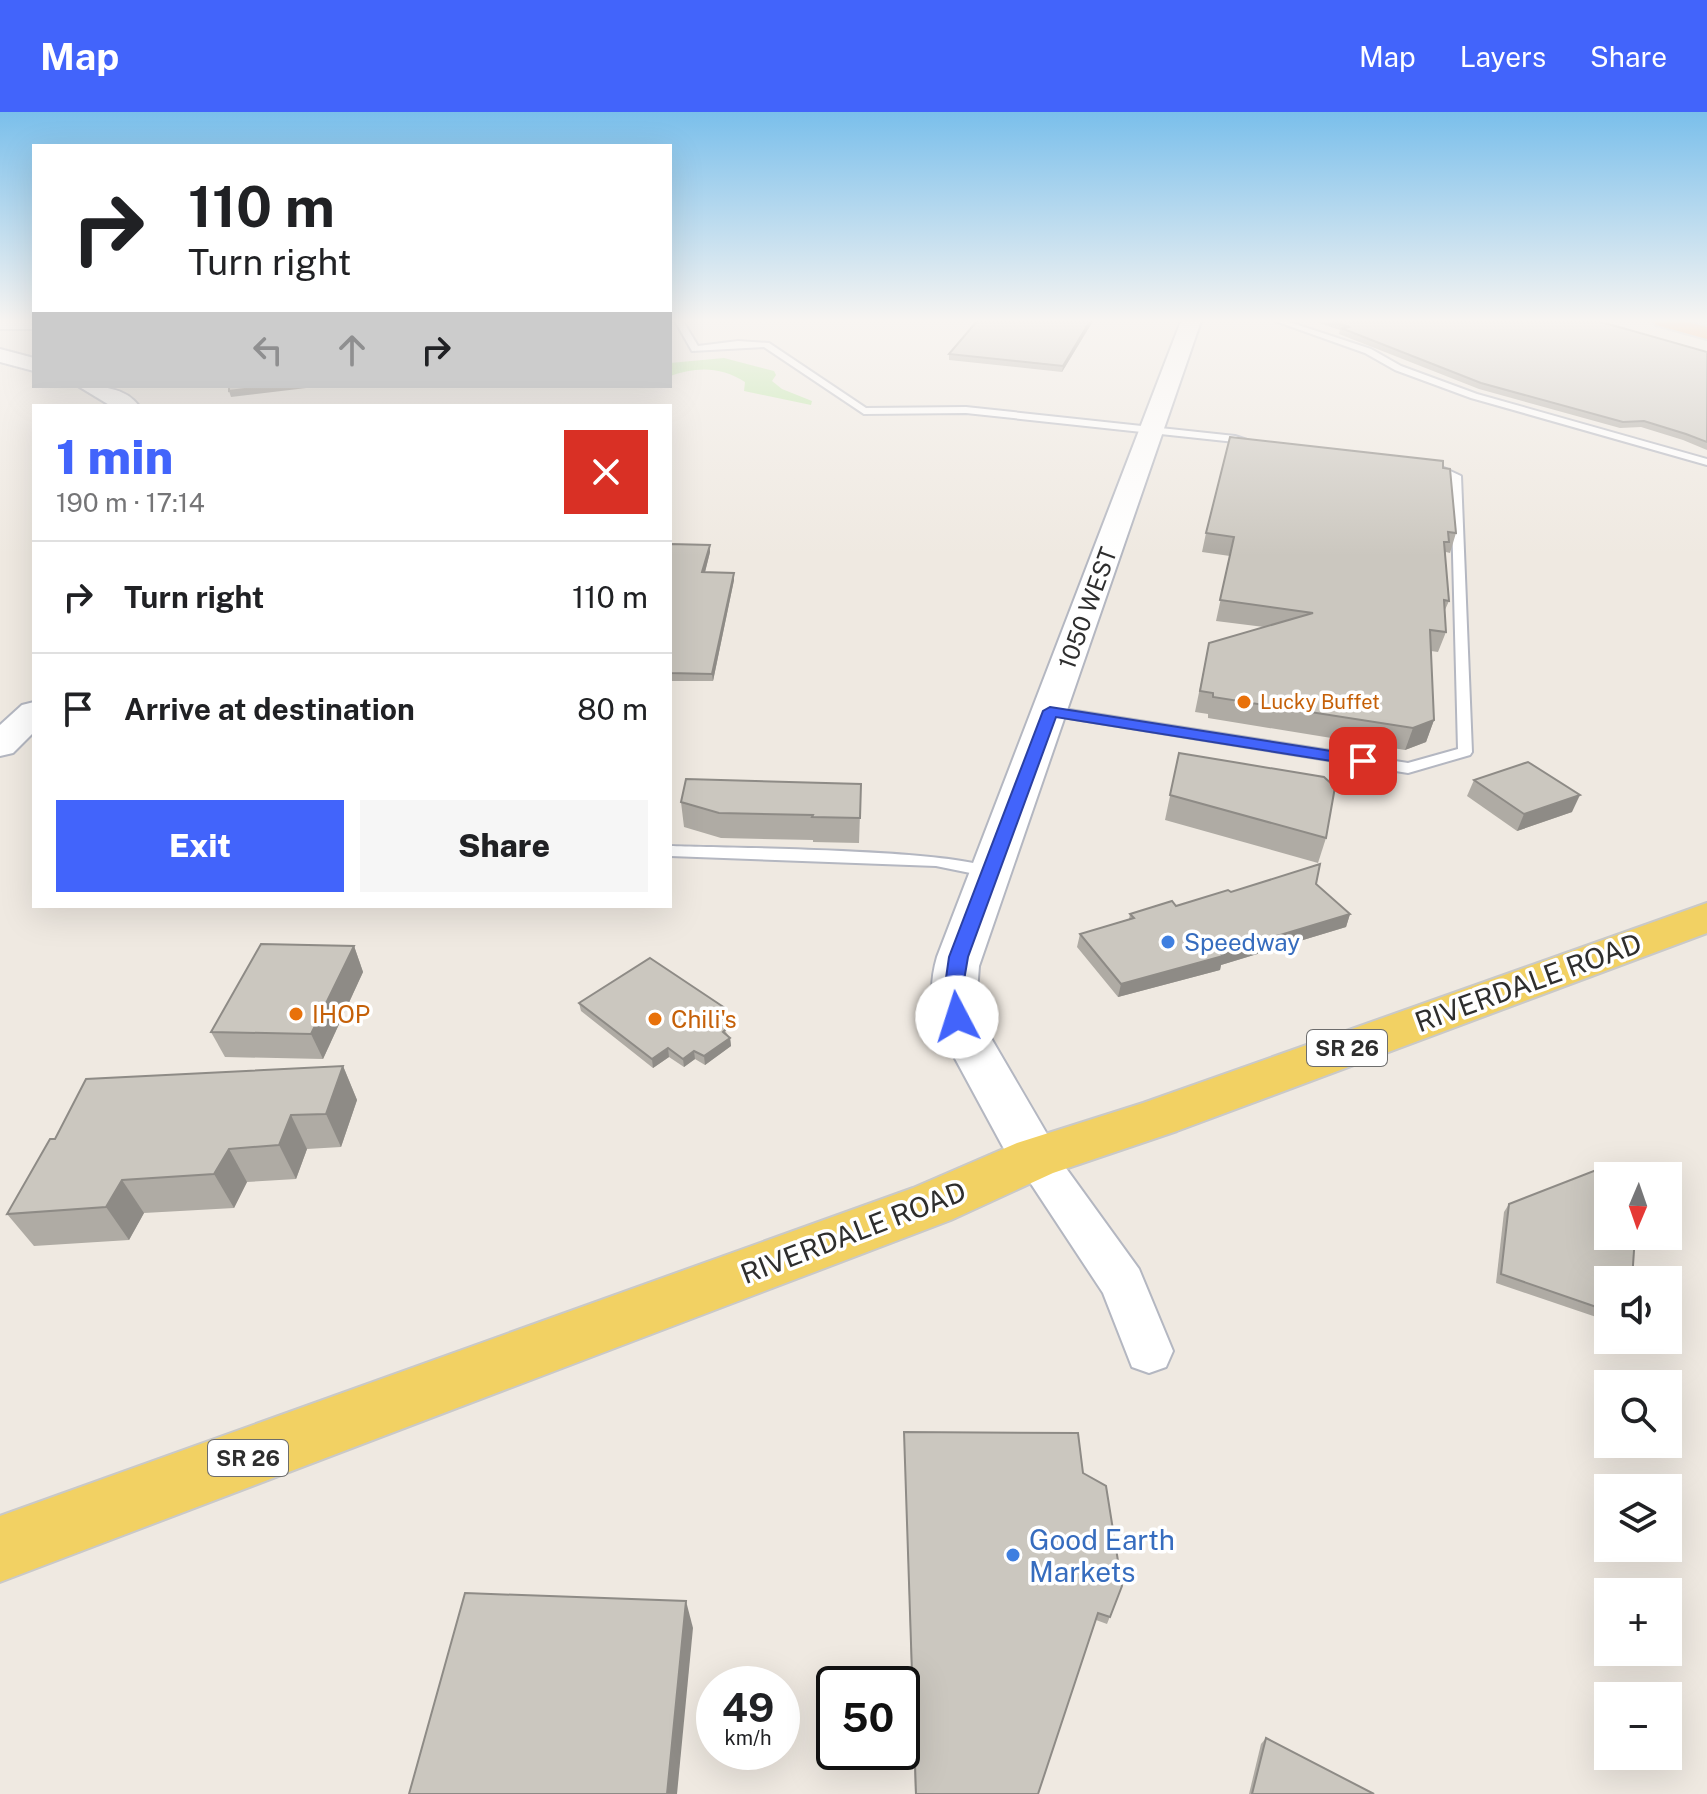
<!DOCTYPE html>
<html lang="en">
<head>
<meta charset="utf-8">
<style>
	body { margin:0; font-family:"Public Sans",sans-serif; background:#f6f6f6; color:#202124; height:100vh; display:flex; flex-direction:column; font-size:30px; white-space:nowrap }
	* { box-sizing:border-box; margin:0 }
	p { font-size:26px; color:#757577 }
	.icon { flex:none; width:44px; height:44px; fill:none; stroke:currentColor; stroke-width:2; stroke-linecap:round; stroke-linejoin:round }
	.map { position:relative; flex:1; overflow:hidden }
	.side { position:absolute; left:32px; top:292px; width:640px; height:504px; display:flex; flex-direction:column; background:#fff; border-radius:0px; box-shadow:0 8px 32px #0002 }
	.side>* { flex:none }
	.hud { position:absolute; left:32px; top:32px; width:640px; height:244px; border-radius:0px; box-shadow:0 8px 32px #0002; background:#fff; color:#202124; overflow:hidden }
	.needle { width:52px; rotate:182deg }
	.controls { position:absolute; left:1594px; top:1050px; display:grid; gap:16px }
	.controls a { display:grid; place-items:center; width:88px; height:88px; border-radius:0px; background:#fff; box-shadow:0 8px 32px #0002; font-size:40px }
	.speed { position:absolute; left:696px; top:1554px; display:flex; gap:16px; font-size:40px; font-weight:700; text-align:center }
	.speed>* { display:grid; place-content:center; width:104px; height:104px; border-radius:50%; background:#fff; box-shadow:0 8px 32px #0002; line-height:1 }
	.speed small { font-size:20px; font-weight:400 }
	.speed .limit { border:4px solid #111; border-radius:12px; background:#fff; color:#111 }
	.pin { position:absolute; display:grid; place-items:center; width:68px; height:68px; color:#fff; margin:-34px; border-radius:16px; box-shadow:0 4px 12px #0006 }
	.me { position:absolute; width:88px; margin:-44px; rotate:355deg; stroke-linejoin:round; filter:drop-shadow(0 0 6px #0008) }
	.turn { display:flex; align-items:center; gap:28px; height:168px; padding:0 24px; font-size:36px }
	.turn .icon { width:104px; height:104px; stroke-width:2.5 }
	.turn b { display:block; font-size:56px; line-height:68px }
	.lanes { display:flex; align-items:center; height:76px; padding:0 24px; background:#0003; justify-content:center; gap:40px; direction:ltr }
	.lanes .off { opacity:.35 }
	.round { display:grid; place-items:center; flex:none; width:84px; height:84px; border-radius:0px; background:#f6f6f6 }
	.headline { display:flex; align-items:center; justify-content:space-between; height:136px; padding:0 24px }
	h1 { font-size:48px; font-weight:800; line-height:60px; color:#4264fb }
	.cta { display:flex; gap:16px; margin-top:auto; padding:16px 24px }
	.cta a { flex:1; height:92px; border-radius:0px; background:#4264fb; color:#fff; font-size:32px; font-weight:800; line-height:92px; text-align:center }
	.cta a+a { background:#f6f6f6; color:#202124 }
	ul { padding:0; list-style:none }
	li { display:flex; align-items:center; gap:24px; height:112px; padding:0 24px; border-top:2px solid #e0e0e0 }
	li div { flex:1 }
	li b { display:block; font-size:30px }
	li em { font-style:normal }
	header { display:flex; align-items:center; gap:48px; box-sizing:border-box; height:112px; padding:0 40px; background:#4264fb; color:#fff }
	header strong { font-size:38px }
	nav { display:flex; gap:44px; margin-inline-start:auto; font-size:28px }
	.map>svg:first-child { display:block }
	.green { fill:#b6e59e }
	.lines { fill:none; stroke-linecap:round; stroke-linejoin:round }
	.service-casing { stroke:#b4b7c1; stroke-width:4 }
	.minor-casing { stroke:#b4b7c1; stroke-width:4 }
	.tertiary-casing { stroke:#b4b7c1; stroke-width:4 }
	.secondary-casing { stroke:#b4b7c1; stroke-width:4 }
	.primary-casing { stroke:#c9c9c9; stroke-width:4 }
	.motorway-casing { stroke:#c9c9c9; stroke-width:4 }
	.service { fill:#fff; fill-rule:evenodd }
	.minor { fill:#fff; fill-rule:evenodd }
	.tertiary { fill:#fff; fill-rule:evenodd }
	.secondary { fill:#fff; fill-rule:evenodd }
	.primary { fill:#f2d163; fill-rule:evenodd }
	.motorway { fill:#ffa35c; fill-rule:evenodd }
	.wall { fill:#afaba4 }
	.shaded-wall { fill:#8e8b86 }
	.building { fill:#cbc7bf; stroke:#8e8b86; stroke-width:2 }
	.route { fill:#4264fb; stroke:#2b41a3; stroke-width:2 }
	.food-dot { fill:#e8710a; stroke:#fff; stroke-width:3 }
	.shop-dot { fill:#3f7fe0; stroke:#fff; stroke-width:3 }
	.labels { text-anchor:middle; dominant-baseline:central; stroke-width:7; stroke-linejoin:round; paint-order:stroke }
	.far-food-label { font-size:20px; fill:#c56008; stroke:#fff; text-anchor:start }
	.shield { fill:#fff; stroke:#6d6d6d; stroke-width:2 }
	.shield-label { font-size:22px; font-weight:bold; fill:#2e2e2e }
	.street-label { font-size:24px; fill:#2e2e2e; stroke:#fff }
	.shop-label { font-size:24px; fill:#366cbe; stroke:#fff; text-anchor:start }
	.food-label { font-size:24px; fill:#c56008; stroke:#fff; text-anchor:start }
	.near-street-label { font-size:28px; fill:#2e2e2e; stroke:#fff }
	.near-shop-label { font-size:28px; fill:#366cbe; stroke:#fff; text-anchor:start }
</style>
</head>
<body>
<header>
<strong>Map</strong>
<nav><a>Map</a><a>Layers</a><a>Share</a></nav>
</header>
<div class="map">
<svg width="1707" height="1682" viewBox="0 0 1707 1682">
	<rect width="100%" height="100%" fill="#efe9e1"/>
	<!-- green -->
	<path class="green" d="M724,246L774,259L776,263L772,269L782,277L812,289L811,293L744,279L745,270C722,255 697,254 670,264V251Z"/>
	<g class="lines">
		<defs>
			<g id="service">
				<polygon points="675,209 683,209 698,234 738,229 769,231 866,296 966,295 1235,324 1259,332 1254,335 1235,330 966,301 864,302 764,235 692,239"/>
				<polygon points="1275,209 1286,209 1371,237 1401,254 1477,282 1707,347 1707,353 1471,286 1395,258 1365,241"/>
				<polygon points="1431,350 1461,364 1472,640 1470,643 1408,661 1050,603 1043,599 1050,595 1408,651 1458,637 1451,366 1427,355 1426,353"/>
				<path d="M670,734C718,736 976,737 998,760L990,765L936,754L670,744Z"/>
			</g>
			<polygon id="minor" points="1035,1029 1050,1034 1139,1157 1173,1239 1166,1255 1149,1261 1132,1255 1103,1181 1014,1046 1020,1034"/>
			<g id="tertiary">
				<rect x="0" y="209" width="34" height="8"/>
				<polygon points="0,237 34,246 34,259 0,250"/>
				<path d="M78,274C100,274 125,275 139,294H111Z"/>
				<polygon points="34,590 34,620 13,641 0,644 0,613 22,593"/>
			</g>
			<path id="secondary" d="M1181,209H1201L979,854L977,880L984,914L1061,1046L1053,1061L1035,1067L1017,1061L938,915C930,891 930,869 937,845Z"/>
			<polygon id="primary" points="1707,791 1707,821 1177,1019 1053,1061 951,1108 0,1470 0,1404 913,1076 1017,1031 1143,991"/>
			<polygon id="motorway" points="1653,209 1684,209 1707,215 1707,227 1656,213"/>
		</defs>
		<!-- service casing -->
		<use href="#service" class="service-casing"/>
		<!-- minor casing -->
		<use href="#minor" class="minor-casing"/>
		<!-- tertiary casing -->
		<use href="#tertiary" class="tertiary-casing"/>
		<!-- secondary casing -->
		<use href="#secondary" class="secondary-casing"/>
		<!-- primary casing -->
		<use href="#primary" class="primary-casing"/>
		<!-- motorway casing -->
		<use href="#motorway" class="motorway-casing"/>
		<!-- service -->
		<use href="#service" class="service"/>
		<!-- minor -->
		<use href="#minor" class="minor"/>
		<!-- tertiary -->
		<use href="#tertiary" class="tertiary"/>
		<!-- secondary -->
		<use href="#secondary" class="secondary"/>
		<!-- primary -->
		<use href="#primary" class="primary"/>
		<!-- motorway -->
		<use href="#motorway" class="motorway"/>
	</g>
	<!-- wall -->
	<g class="wall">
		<polygon points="1093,209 1062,260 949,248 949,242"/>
		<polygon points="1320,209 1598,209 1707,240 1707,338 1683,328 1641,315 1620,316 1479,277 1339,222 1340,218 1319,211"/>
		<polygon points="1443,356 1456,421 1450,441 1446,440 1445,442 1449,489 1444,500 1446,520 1438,540 1431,539 1434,608 1426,630 1405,638 1208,606 1208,602 1195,600 1209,531 1264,515 1216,509 1230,444 1202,440 1206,421"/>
		<polygon points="670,432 710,440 705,460 734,461 734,468 713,569 670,569"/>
		<polygon points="1179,641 1326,726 1318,751 1165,708"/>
		<polygon points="1474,668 1572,700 1517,719 1467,684"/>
		<polygon points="861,672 859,731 813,730 813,728 721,726 684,715 681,690"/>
		<polygon points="1316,772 1350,802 1346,815 1221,853 1220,858 1118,885 1077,835 1080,822 1129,807 1130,802 1176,794 1231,780"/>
		<polygon points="354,834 363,860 323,947 225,945 211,920"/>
		<polygon points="579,891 726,905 719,910 730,926 731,934 705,953 695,947 684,955 669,945 653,956 581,899"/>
		<polygon points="343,954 357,988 341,1035 307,1037 296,1067 247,1070 234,1096 144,1101 129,1128 34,1134 7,1102 55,1027"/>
		<polygon points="1509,1092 1608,1168 1608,1209 1496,1171 1504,1100"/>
		<polygon points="904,1320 1083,1361 1122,1474 1107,1512 1096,1508 1038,1682 915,1682"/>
		<polygon points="1266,1626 1374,1682 1249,1682 1261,1632"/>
	</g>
	<!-- shaded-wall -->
	<g class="shaded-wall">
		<polygon points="1090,209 1093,209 1062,260 1063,254"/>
		<polygon points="268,274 323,274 231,285 229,279"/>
		<polygon points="710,433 710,440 703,468 702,460"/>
		<polygon points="734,461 734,468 713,569 712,562"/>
		<polygon points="1434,608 1426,630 1405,638 1413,616"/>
		<polygon points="1580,683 1572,700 1517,719 1524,702"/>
		<polygon points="1350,802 1346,815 1221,853 1220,858 1118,885 1121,872"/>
		<polygon points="354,834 363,860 323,947 311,922"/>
		<polygon points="725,896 726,905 714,914 713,906"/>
		<polygon points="730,926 731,934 705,953 704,944"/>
		<polygon points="668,936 669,945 653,956 652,947"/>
		<polygon points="694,939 695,947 684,955 683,947"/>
		<polygon points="343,954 357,988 341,1035 326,1002"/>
		<polygon points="291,1003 307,1037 296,1067 279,1033"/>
		<polygon points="229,1037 247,1070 234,1096 214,1062"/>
		<polygon points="122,1068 144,1101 129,1128 106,1095"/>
		<polygon points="686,1489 693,1516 677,1682 667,1682"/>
	</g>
	<!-- building -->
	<g class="building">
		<polygon points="977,209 1090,209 1063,254 949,242"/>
		<polygon points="1330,209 1598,209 1707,240 1707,330 1686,322 1644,309 1623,310 1481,271 1341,216 1350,215"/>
		<polygon points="229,274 268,274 229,279"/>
		<polygon points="1230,325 1443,349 1443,356 1450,357 1456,421 1448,420 1449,430 1444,430 1449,489 1444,488 1446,520 1430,518 1434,608 1413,616 1213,585 1213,581 1200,579 1209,531 1313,501 1220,488 1234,425 1206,421"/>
		<polygon points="670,432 710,433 702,460 734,461 712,562 670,561"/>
		<polygon points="1179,641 1324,665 1335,675 1326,726 1170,683"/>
		<polygon points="1528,650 1580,683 1524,702 1474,668"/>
		<polygon points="686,667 861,672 860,706 812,705 813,703 719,701 681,690"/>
		<polygon points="1320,752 1316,772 1350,802 1220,841 1223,844 1121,872 1080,822 1134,806 1130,802 1172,789 1176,794 1228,778 1231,780"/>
		<polygon points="261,832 354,834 311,922 211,920"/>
		<polygon points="650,846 725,896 713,906 727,916 723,920 730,926 704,944 694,939 683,947 668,936 652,947 579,891"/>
		<polygon points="343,954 326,1002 291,1003 279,1033 229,1037 214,1062 122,1068 106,1095 7,1102 50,1027 55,1027 86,967"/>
		<polygon points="1604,1055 1639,1063 1608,1064 1608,1124 1635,1124 1632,1168 1608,1168 1608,1199 1501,1162 1509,1092"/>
		<polygon points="904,1320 1078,1321 1083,1361 1106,1374 1122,1474 1110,1505 1098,1501 1038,1682 916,1682"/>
		<polygon points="465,1481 686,1489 667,1682 409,1682"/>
		<polygon points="1266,1626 1374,1682 1252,1682"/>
	</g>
	<!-- sky -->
	<linearGradient id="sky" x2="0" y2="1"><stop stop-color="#7abfeb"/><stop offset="0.47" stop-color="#f8f5f2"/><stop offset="1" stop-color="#f8f5f2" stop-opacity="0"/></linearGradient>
	<rect width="1707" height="444" fill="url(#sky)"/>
	<!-- route -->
	<polygon class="route" points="1050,595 1363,644 1371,649 1363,654 1056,605 968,845 962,880 967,905 957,912 950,910 944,880 949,845 1043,599"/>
	<!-- markers -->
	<g class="food-dot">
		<circle cx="1244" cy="590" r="8"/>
		<circle cx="296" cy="902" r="8"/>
		<circle cx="655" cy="907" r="8"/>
	</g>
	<g class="shop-dot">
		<circle cx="1168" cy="830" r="8"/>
		<circle cx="1013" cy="1443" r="8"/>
	</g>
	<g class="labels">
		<!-- far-food labels -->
		<g class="far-food-label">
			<text x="1260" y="590">Lucky Buffet</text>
		</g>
		<!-- shield labels -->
		<g class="shield">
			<rect x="1307" y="918" width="80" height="36" rx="6"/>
			<rect x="208" y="1328" width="80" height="36" rx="6"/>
		</g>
		<g class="shield-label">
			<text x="1347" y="936">SR 26</text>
			<text x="248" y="1346">SR 26</text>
		</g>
		<!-- street labels -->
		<g class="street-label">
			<text transform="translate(1087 496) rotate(-70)">1050 WEST</text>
		</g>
		<!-- shop labels -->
		<g class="shop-label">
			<text x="1184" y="830">Speedway</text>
		</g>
		<!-- food labels -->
		<g class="food-label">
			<text x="312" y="902">IHOP</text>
			<text x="671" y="907">Chili's</text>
		</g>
		<!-- near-street labels -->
		<g class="near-street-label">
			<text transform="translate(1528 870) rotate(-20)">RIVERDALE ROAD</text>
			<text transform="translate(853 1120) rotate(-21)">RIVERDALE ROAD</text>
		</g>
		<!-- near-shop labels -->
		<g class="near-shop-label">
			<text x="1029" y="1427">Good Earth<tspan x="1029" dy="32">Markets</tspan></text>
		</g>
	</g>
</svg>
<div class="controls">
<a><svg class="needle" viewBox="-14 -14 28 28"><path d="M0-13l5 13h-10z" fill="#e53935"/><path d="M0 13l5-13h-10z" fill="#757577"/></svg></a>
<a><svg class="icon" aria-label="sound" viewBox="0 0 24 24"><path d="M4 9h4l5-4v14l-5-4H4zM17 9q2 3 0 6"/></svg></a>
<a><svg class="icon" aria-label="search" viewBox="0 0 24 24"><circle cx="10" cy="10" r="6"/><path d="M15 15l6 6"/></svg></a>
<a><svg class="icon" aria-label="layers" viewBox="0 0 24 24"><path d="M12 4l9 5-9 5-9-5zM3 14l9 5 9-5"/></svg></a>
<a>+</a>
<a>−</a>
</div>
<div class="speed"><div>49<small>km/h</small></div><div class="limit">50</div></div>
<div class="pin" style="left:1363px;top:649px;background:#d93025"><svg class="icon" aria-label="arrive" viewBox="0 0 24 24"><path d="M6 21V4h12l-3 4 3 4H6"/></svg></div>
<svg class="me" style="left:957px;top:905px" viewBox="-20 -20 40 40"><circle r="19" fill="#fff"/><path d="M0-13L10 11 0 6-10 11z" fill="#4264fb"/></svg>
<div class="hud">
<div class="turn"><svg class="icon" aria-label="right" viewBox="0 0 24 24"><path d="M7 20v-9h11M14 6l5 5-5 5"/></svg><div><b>110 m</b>Turn right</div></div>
<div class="lanes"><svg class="icon off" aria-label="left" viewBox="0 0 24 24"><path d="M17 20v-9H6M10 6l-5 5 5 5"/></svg><svg class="icon off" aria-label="ahead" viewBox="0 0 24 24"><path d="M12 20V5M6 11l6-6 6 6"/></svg><svg class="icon" aria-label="right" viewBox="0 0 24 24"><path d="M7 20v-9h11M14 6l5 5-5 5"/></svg></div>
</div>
<section class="side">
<div class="headline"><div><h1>1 min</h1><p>190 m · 17:14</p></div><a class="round" style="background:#d93025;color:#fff"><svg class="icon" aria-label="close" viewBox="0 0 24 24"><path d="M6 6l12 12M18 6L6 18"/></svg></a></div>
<ul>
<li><svg class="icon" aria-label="right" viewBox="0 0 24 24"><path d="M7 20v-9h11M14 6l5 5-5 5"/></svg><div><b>Turn right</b></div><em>110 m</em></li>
<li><svg class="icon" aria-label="arrive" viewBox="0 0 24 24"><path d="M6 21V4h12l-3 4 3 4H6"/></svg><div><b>Arrive at destination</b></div><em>80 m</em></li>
</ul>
<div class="cta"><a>Exit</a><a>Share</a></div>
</section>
</div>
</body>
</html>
